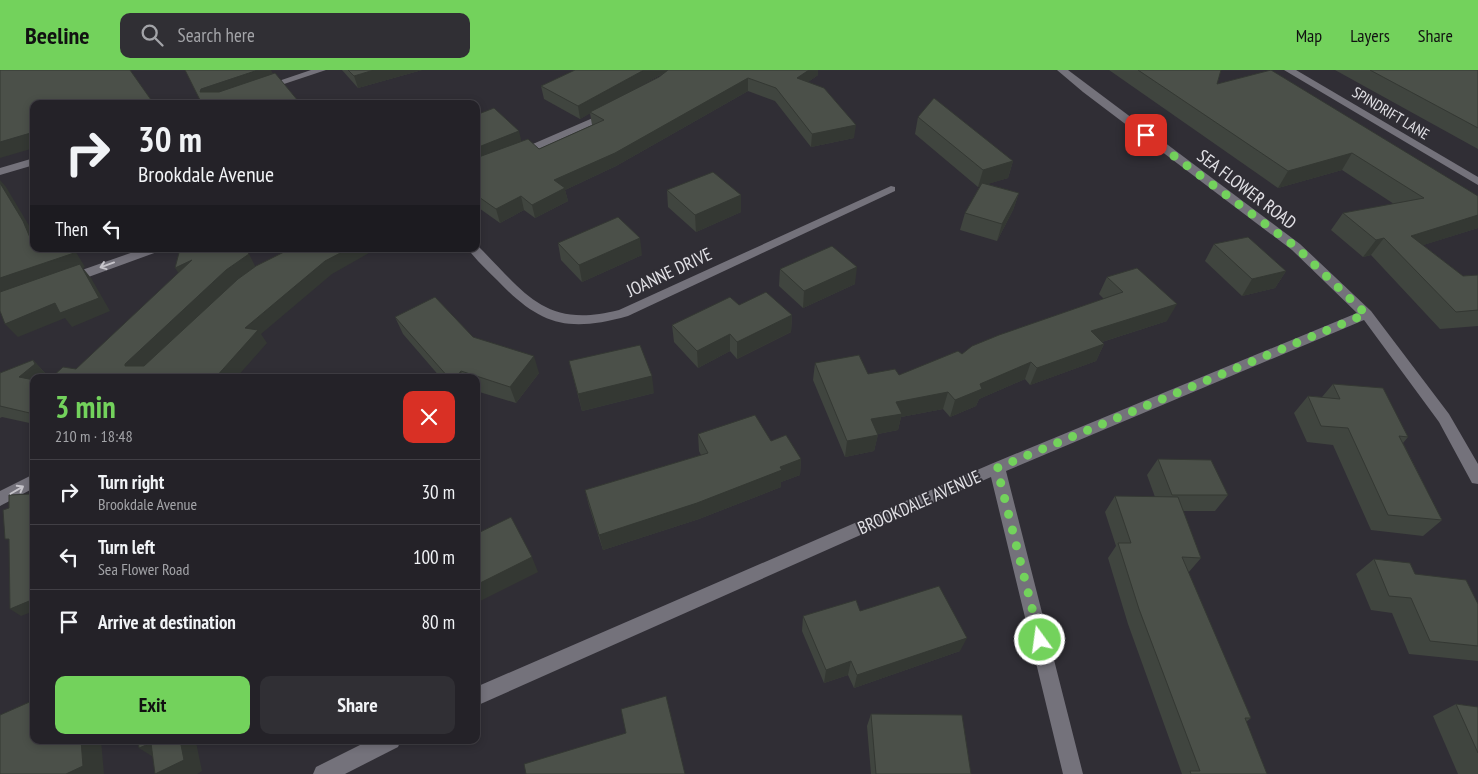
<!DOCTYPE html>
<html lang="en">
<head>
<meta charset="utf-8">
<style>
	body { margin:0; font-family:"PT Sans Narrow",sans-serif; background:#302f34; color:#f1f3f6; height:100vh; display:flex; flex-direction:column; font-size:19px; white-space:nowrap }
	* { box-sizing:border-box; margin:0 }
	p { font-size:16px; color:#a3a4a8 }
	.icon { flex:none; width:28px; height:28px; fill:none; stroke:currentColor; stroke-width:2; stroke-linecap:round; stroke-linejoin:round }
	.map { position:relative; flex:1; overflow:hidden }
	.sheet { position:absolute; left:30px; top:304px; width:450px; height:370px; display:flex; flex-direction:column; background:#242228; border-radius:10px; box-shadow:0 2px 8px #0003,0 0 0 1px #413f45 }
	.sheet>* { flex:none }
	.hud { position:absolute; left:30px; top:30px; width:450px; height:152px; border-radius:10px; box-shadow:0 2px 8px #0003,0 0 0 1px #413f45; background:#242228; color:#f1f3f6; overflow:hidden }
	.pin { position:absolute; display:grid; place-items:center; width:42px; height:42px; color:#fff; margin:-21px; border-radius:10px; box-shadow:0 2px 8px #0006 }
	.me { position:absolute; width:55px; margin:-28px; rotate:346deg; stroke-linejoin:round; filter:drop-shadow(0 0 4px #0008) }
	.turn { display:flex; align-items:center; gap:18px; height:105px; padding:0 25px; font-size:22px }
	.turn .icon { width:65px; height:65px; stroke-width:2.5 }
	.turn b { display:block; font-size:35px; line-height:42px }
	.then { display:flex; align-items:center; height:48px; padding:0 25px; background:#0003; gap:10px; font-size:19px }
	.round { display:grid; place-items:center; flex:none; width:52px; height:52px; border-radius:10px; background:#302f34 }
	.summary { display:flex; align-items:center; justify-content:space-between; height:85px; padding:0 25px }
	h1 { font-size:30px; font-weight:700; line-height:38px; color:#73d25c }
	.button { display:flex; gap:10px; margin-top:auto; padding:10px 25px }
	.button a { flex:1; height:58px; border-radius:10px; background:#73d25c; color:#111; font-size:20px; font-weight:700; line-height:58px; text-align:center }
	.button a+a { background:#302f34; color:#f1f3f6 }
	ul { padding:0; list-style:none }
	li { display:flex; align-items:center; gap:15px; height:65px; padding:0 25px; border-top:1px solid #413f45 }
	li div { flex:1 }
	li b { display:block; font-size:19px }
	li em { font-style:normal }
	header { display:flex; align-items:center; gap:30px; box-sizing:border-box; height:70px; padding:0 25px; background:#73d25c; color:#111 }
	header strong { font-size:24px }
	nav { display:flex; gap:28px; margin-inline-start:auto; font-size:18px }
	.search { width:350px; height:45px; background:#302f34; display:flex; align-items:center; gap:12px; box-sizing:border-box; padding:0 18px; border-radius:10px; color:#a3a4a8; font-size:19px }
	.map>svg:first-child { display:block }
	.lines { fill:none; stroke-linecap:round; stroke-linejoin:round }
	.street { fill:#74727b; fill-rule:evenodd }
	.wall { fill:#40453f; fill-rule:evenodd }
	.shaded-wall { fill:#343833 }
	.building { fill:#4b5049; stroke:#343833 }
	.oneway { stroke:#c6c4ca }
	.route { stroke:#73d25c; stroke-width:9; stroke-dasharray:0 16.2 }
	.labels { text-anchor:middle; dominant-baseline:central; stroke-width:4; stroke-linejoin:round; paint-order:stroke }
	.far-street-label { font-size:15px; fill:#e1e0e5; stroke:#302e35 }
	.street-label { font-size:18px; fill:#e1e0e5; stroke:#302e35 }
</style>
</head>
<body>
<header>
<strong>Beeline</strong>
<div class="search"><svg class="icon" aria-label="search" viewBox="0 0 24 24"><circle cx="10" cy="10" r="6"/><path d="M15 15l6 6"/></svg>Search here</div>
<nav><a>Map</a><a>Layers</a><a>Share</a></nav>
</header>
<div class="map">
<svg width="1478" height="704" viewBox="0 0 1478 704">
	<rect width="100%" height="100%" fill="#302e35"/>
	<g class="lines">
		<!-- street -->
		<g class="street">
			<polygon points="311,0 326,0 266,20 258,18"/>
			<polygon points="1057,0 1068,0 1300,174 1371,241 1449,344 1478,394 1478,414 1472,413 1439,352 1364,250 1006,401 1083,704 1063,704 991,407 476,636 476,617 991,394 1357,243 1292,180 1083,22"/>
			<polygon points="1284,0 1296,0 1478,107 1478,115"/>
			<path d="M609,41L613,42V46C595,54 528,89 513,85L512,83Z"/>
			<polygon points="34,88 34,95 0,105 0,98"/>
			<path d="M891,116L895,117V121L628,246C567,263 540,255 497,210C487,200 476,190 468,179H476V176H478C526,224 545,259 619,240Z"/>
			<polygon points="142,179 159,179 157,182 72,213 62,213 61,210 62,207"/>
			<polygon points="34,404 34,418 0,436 0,421"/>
			<polygon points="370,670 401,670 398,677 345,704 313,704 316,697"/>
		</g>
	</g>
	<!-- wall -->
	<g class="wall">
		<polygon points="342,0 422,0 358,18"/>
		<path d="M575,0H818V5L808,12L854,68L811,77L775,31L748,21L616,96L565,120L568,131L535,148L524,140L500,153L476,136V45L521,71L539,79L592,55L590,43L580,49L544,29L541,16ZM666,2L659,7L615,29Z"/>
		<polygon points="1109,0 1221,0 1217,14 1271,0 1478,158 1423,175 1463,206 1478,205 1478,256 1440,259 1371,185 1363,187 1331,160 1343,143 1394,134 1342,100 1278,118"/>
		<polygon points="1335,0 1478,0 1478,79"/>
		<polygon points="918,47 1013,91 1008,108 987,114 1019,123 1013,140 997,171 960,160 965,143 980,116 978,117 915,64"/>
		<polygon points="667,120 741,125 741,142 696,162 668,137"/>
		<polygon points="558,173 642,185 582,212 561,190"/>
		<polygon points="1214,174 1286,201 1275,218 1242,226 1205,191"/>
		<polygon points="780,199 855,214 803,238 779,216"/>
		<polygon points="1107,207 1167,251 1102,272 1104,274 1096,291 1030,315 1025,309 979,329 976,336 950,347 943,339 901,347 898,360 878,364 874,381 845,387 813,310 815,293 868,304 899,305 962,284 1104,229 1099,224"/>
		<polygon points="739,235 792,245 791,262 737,289 730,281 698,298 674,272 672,255"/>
		<polygon points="395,247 473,267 539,303 516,333 476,321 476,308 441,308 403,264"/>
		<polygon points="33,290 45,303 47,307 46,308 34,308 34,354 2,347 0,348 0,303"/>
		<polygon points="569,291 654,323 582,341"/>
		<polygon points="1333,314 1408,367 1403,373 1442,450 1423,466 1371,460 1333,375 1307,372 1294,343 1308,326 1322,327"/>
		<polygon points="698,364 771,371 801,389 800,405 781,412 781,417 699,449 603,480 589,436 585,420 701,385 699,381"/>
		<polygon points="1158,389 1228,425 1215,441 1183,441 1201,488 1188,503 1251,648 1246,652 1267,704 1182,704 1128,554 1108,488 1116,476 1105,442 1115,426 1155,427 1147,405"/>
		<polygon points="1374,489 1415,504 1478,534 1478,591 1409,584 1392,543 1371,540 1356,504"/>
		<polygon points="860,541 960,581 854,618 848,605 824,613 802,561 803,546"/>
		<polygon points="1456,634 1478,637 1478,704 1458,704 1433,646"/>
		<polygon points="871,644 971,704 871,704 867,656"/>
	</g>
	<!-- shaded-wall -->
	<g class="shaded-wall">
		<polygon points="258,0 271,0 276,10 208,32 200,22 201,19"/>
		<polygon points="374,0 422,0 358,18 354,6"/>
		<polygon points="644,0 669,0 580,49 578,36"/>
		<polygon points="809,0 818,0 818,5 796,21 797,8"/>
		<polygon points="748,8 748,21 616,96 565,120 568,131 535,148 532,135 554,110"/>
		<polygon points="856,55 854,68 811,77 812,64"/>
		<polygon points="519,61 522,74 476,93 476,78"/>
		<polygon points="34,62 34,78 0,88 0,72"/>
		<polygon points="1352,83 1342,100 1278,118 1288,101"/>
		<polygon points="1013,91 1008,108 978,117 983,100"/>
		<polygon points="0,110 6,117 34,164 34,174 31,170 0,113"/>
		<polygon points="1019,123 1013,140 997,171 1002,154"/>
		<polygon points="741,125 741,142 696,162 695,145"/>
		<polygon points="521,126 524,140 500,153 496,139"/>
		<polygon points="1478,145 1478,158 1398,183 1411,166"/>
		<polygon points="640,168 642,185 582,212 579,195"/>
		<polygon points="1384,168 1371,185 1363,187 1376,170"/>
		<polygon points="71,179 74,179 85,197 83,198 91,208 110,241 72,257 65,248 18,267 5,254 55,233 99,228 0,225 0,208"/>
		<polygon points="348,179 367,179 369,183 332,204 261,264 267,273 236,308 215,308 245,258 325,191"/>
		<polygon points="249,184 256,198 136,307 125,296 125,294 226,200"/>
		<polygon points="192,190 184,211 175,198"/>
		<polygon points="857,197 855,214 803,238 804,221"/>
		<polygon points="1286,201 1275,218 1242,226 1252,209"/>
		<polygon points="1177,234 1167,251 1083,278 1091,261"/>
		<polygon points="792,245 791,262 737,289 737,272"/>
		<polygon points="730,264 730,281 698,298 697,281"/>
		<polygon points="1104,274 1096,291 1030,315 1037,298"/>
		<polygon points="534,286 539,303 516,333 510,317"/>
		<polygon points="33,290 45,303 47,307 46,308 34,308 34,318 19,307"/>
		<polygon points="1031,292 1025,309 979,329 976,336 950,347 955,330 980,314"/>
		<polygon points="461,301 463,308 455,308"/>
		<polygon points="652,306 654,323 582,341 578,324"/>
		<polygon points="948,322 943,339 901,347 898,360 868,366 871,349 896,332"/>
		<polygon points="878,365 874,381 845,387 847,371"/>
		<polygon points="801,389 800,405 781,412 781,417 699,449 603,480 599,465"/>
		<polygon points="532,487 538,502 476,533 476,515"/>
		<polygon points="34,529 34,541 21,546 10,539"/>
		<polygon points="967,568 960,581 854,618 857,605"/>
		<polygon points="851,591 848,605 824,613 826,600"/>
		<polygon points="81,670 101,670 104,704 66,704"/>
		<polygon points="180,670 200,670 196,672 202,701 197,704 156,704"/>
		<polygon points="151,673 158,690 139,678"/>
	</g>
	<!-- building -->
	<g class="building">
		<polygon points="0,0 130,0 154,34 34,34 34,62 0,72"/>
		<polygon points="185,0 258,0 201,19 200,22 219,22 275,3 299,32 297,33 297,34 202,34"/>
		<polygon points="348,0 374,0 354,6"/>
		<polygon points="575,0 644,0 578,36 541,16"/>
		<polygon points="668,0 809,0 797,8 824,18 856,55 812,64 776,18 748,8 615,83 554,110 565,118 532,135 521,126 496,139 476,125 476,88 528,69 539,79 604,50 590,42 659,7"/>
		<polygon points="1138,0 1221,0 1217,14 1271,0 1478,126 1478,145 1411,166 1463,206 1478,205 1478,240 1456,242 1384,168 1376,170 1343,143 1424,128 1352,83 1288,101"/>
		<polygon points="1370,0 1478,0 1478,58"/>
		<polygon points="934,28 1013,91 983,100 918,47"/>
		<polygon points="494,38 519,61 476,78 476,45"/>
		<polygon points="713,102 741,125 695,145 667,120"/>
		<polygon points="0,113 23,151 31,170 34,169 34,179 71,179 74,183 0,208"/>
		<polygon points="982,113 1019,123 1002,154 965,143"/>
		<polygon points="618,147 640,168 579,195 558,173"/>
		<polygon points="1248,167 1286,201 1252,209 1214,174"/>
		<polygon points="832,176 857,197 804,221 780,199"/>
		<polygon points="180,179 245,179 249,184 226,200 125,294 125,296 144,296 238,209 256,196 290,179 348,179 325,191 245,258 258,260 215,308 51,308 63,297 76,299 192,190 175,198"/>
		<polygon points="80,194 99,228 60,243 55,233 5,254 0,241 0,222"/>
		<polygon points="1137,198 1177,234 1091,261 1104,274 1037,298 1031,292 980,314 982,319 955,330 948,322 896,332 902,344 871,349 878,365 847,371 815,293 859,285 868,304 895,299 899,305 958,281 962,284 972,276 999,265 1123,222 1107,207"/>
		<polygon points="766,222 792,245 737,272 730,264 697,281 672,255 730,227 739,235"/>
		<polygon points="435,227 473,267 534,286 510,317 461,301 455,308 449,308 395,247"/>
		<polygon points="640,275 652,306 578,324 569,291"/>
		<polygon points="33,290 35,294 19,307 34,310 34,344 0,336 0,303"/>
		<polygon points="1333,314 1383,318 1408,367 1399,366 1442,450 1388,445 1348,358 1321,356 1308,326 1340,329"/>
		<polygon points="755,345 771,371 786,365 801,389 780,397 782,400 697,433 599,465 585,420 708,383 698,364"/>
		<polygon points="1158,389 1211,390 1228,425 1172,425"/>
		<polygon points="31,424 31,429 34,428 34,529 10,539 9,469 5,469 3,440 9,438 9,425"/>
		<polygon points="1115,426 1178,427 1201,488 1182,487 1251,648 1245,648 1267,704 1191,704 1190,701 1200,701 1139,539 1118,473 1131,473"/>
		<polygon points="511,447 532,487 476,515 476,464"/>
		<polygon points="1374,489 1410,493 1415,504 1466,510 1478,534 1478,576 1430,571 1411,528 1389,526"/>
		<polygon points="939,516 967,568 857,605 851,591 826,600 803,546 856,530 860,541"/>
		<polygon points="666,626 685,704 526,704 524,694 626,663 621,639"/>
		<polygon points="34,630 34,670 81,670 83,696 66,704 0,704 0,645"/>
		<polygon points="1456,634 1478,637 1478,683"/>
		<polygon points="871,644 962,645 971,704 876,704"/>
		<polygon points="138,670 180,670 184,690 155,704 151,673 139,678"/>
	</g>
	<!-- one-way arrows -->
	<defs><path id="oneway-shaft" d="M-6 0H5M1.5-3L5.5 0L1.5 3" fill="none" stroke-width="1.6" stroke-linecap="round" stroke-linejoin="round" transform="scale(1.25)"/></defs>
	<g class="oneway">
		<use href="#oneway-shaft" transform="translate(107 195) rotate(160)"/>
		<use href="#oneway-shaft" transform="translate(17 420) rotate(-30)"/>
	</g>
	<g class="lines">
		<!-- route -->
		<polyline class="route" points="1040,570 997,398 1366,244 1296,177 1146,65"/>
	</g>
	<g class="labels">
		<!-- far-street labels -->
		<g class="far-street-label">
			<text transform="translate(1391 43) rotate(31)">SPINDRIFT LANE</text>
		</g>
		<!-- street labels -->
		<g class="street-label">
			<text transform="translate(1247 119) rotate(37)">SEA FLOWER ROAD</text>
			<text transform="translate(669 202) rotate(-25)">JOANNE DRIVE</text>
			<text transform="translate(919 432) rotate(-24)">BROOKDALE AVENUE</text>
		</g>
	</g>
</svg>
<div class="pin" style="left:1146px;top:65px;background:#d93025"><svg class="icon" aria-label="arrive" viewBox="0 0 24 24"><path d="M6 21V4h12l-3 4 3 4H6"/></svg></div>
<svg class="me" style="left:1040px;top:570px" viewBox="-20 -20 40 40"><circle r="17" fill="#73d25c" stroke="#fff" stroke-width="3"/><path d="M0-11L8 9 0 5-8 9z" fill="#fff"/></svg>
<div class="hud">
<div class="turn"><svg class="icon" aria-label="right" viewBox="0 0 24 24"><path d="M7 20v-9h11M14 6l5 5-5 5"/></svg><div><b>30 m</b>Brookdale Avenue</div></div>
<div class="then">Then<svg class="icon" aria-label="left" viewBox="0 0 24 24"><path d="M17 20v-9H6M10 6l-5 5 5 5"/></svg></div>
</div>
<section class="sheet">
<div class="summary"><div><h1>3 min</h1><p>210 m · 18:48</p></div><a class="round" style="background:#d93025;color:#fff"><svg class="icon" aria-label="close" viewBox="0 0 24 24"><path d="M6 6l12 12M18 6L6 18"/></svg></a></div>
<ul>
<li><svg class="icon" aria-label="right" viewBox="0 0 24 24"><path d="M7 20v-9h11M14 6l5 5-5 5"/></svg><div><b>Turn right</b><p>Brookdale Avenue</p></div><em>30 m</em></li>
<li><svg class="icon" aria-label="left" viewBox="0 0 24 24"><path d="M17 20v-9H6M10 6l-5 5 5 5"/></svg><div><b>Turn left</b><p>Sea Flower Road</p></div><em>100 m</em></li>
<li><svg class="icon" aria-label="arrive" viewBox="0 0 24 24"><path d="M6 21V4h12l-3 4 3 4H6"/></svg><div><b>Arrive at destination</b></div><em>80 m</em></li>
</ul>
<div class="button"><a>Exit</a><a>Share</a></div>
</section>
</div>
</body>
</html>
